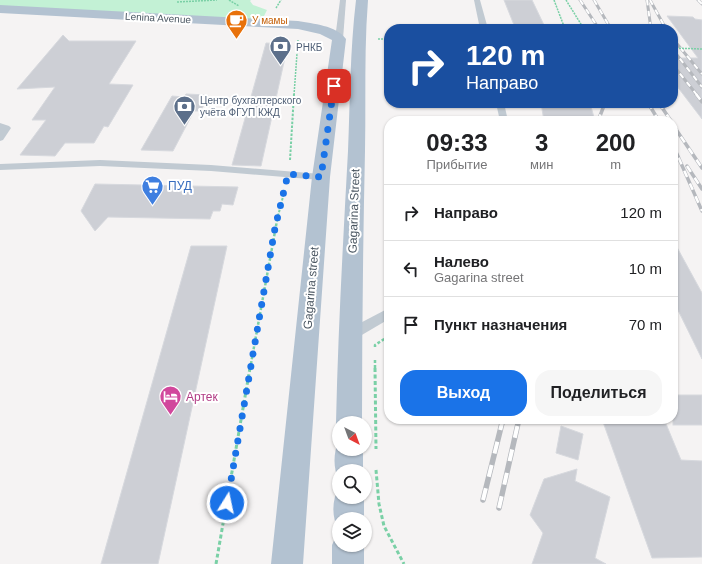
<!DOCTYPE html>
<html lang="ru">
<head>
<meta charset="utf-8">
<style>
	body { margin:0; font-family:Arial,sans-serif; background:#f6f6f6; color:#202124; height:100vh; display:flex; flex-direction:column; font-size:15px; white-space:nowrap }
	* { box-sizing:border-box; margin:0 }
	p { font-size:13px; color:#757577 }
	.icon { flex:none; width:22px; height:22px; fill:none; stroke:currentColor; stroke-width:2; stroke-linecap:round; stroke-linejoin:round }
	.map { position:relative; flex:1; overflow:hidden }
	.details { position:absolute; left:384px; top:116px; width:294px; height:308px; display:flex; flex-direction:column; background:#fff; border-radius:16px; box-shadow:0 1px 3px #0004 }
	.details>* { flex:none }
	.top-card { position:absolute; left:384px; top:24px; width:294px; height:84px; border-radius:16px; box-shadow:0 1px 3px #0004; background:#1a4fa0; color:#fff; overflow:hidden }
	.needle { width:26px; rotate:139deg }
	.controls { position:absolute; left:332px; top:416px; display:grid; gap:8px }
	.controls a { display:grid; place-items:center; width:40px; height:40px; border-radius:50%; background:#fff; box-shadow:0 1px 3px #0004; font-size:20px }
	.pin { position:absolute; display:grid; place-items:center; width:34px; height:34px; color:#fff; margin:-17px; border-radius:8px; box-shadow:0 2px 6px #0006 }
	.me { position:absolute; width:44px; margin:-22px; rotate:10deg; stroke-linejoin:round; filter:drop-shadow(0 0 3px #0008) }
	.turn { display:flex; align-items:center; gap:14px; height:84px; padding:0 16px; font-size:18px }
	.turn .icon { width:52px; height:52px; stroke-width:2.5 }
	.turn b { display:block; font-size:28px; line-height:34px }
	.eta { display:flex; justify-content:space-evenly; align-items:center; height:68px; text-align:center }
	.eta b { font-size:24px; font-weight:800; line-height:28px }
	.action { display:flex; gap:8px; margin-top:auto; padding:8px 16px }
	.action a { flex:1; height:46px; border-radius:16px; background:#1a73e8; color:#fff; font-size:16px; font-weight:800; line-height:46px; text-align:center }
	.action a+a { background:#f6f6f6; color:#202124 }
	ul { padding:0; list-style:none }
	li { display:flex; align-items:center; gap:12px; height:56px; padding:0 16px; border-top:1px solid #e0e0e0 }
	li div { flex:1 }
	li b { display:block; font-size:15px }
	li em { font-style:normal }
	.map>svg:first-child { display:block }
	.green { fill:#c3f1d5 }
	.building { fill:#cdcfd5; stroke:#d7d9de }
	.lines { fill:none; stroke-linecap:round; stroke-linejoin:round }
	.path-far3 { stroke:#7ad0a6; stroke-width:1.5; stroke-dasharray:2 1; stroke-linecap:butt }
	.path-far2 { stroke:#7ad0a6; stroke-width:2; stroke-dasharray:2.5 1.5; stroke-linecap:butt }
	.path-far1 { stroke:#7ad0a6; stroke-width:2.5; stroke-dasharray:3 2; stroke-linecap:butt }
	.path { stroke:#7ad0a6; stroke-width:3; stroke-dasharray:4 2.5; stroke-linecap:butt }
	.lane { fill:#c1cad2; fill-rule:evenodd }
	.primary { fill:#b3c2d1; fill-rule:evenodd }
	.rail-far2-casing { stroke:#b5b8bd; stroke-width:3 }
	.rail-far1-casing { stroke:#b5b8bd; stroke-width:3.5 }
	.rail-casing { stroke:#b5b8bd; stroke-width:5.5 }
	.rail-far2 { stroke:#fff; stroke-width:2; stroke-dasharray:5.5; stroke-linecap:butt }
	.rail-far1 { stroke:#fff; stroke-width:2.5; stroke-dasharray:7; stroke-linecap:butt }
	.rail { stroke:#fff; stroke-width:4; stroke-dasharray:12; stroke-linecap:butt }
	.path-bridge { stroke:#7ad0a6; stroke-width:1.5; stroke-dasharray:2 1; stroke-linecap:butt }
	.route { stroke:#1a73e8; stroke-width:7; stroke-dasharray:0 12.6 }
	.labels { text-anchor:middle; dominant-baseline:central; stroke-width:4; stroke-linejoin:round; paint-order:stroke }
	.far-street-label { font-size:10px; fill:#4a5661; stroke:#fff }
	.far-food-label { font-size:10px; fill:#c56008; stroke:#fff; text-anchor:start }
	.far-service-label { font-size:10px; fill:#4e5e75; stroke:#fff; text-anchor:start }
	.shop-label { font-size:12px; fill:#366cbe; stroke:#fff; text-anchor:start }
	.street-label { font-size:12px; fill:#4a5661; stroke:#fff }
	.hotel-label { font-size:12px; fill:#b23c85; stroke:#fff; text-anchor:start }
</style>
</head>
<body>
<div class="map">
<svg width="702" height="564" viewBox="0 0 702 564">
	<rect width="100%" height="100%" fill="#f5f3f3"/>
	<!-- green -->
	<polygon class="green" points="0,0 251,0 250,1 253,5 267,10 262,20 0,6"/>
	<!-- building -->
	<g class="building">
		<polygon points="504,0 532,0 544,25 514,25"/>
		<polygon points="667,16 693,17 695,19 702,20 702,119 673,81 673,58 698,58"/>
		<polygon points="63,35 69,41 136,41 109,84 133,85 108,127 104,126 94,143 65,143 55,156 20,155 46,120 32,120 55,87 17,89"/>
		<polygon points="266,43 288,44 261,166 232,165"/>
		<polygon points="186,94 208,95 201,111 194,111 173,151 141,150 172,96 184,97"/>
		<polygon points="541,103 590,103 595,121 544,121"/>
		<polygon points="95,184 238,187 233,205 222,204 220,211 213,211 210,219 108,217 95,231 81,211"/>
		<polygon points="673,240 702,293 702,359 673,300"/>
		<polygon points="191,246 227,246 158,564 101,564"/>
		<rect x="673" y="395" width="29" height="30"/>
		<polygon points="638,419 664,419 681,460 702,461 702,557 652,558 603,422 638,421"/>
		<polygon points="561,426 583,434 578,460 556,453"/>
		<polygon points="577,469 575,481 610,497 595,558 606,564 532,564 543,533 530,515 544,479"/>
	</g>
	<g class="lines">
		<!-- path-far3 -->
		<g class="path-far3">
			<polyline points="229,0 239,6"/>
			<polyline points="554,0 565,29"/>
			<polyline points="566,0 584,29"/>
			<polyline points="177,2 217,0"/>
			<polyline points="276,8 281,0"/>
			<polyline points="378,39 389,39"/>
			<polyline points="294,95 298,40"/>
		</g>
		<!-- path-far2 -->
		<g class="path-far2">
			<polyline points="290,160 294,94"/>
			<polyline points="278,216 285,189"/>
		</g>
		<!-- path-far1 -->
		<g class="path-far1">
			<polyline points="375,347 375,345 389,336"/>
			<polyline points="375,360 375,369"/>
			<polyline points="250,369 278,215"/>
		</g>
		<!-- path -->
		<g class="path">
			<polyline points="375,368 376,449"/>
			<polyline points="376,470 379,504 384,526 404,564"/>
			<polyline points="216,564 250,368"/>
		</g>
		<!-- lane -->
		<g class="lane">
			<polygon points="340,0 346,0 343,39 339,41 335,39"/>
			<polygon points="474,0 480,0 488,29 480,29"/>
			<polygon points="496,103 504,103 508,121 500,121"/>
			<polygon points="0,123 9,126 11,128 3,140 0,141"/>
			<polygon points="100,160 211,165 321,174 326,177 321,180 211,171 100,166 0,170 0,164"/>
			<polygon points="389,308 389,319 355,339 350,340 345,339 343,335 345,331"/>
		</g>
		<!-- primary -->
		<g class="primary">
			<path d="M356,0H368C364,50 366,101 365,151C363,242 362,332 362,423H339V430L336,423C338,332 343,242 348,151C350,101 350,50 356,0Z"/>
			<path d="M0,5L298,21C313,24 336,25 346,39L330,177L303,564H271L312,177L332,40L320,34L298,29L0,13Z"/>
			<path d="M339,440V449H363V471H339V481C333,468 333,453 339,440Z"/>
			<path d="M339,487V497H364V519H339V530C331,518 332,499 339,487Z"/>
			<polygon points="339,533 339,545 364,545 364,564 332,564 332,545 337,534"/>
		</g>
		<defs>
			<g id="rail-far2">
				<polyline points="580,0 599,29"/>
				<polyline points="594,0 611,29"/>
				<polyline points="647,0 651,29"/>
				<polyline points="650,0 666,29"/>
				<polyline points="698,0 702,4"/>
				<polyline points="673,39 702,74"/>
				<polyline points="673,50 702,87"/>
				<polyline points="673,65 697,95"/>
			</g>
			<g id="rail-far1">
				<polyline points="696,94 702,102"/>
				<polyline points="648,103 659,121"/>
				<polyline points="659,103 671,121"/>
				<polyline points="598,121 605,103"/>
				<polyline points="673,125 702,168"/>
				<polyline points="673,145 702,211"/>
				<polyline points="687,166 702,189"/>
			</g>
			<g id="rail">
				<polyline points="483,500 503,419"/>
				<polyline points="499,508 519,419"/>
			</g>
		</defs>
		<!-- rail-far2 casing -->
		<use href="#rail-far2" class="rail-far2-casing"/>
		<!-- rail-far1 casing -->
		<use href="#rail-far1" class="rail-far1-casing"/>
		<!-- rail casing -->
		<use href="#rail" class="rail-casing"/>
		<!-- rail-far2 -->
		<use href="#rail-far2" class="rail-far2"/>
		<!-- rail-far1 -->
		<use href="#rail-far1" class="rail-far1"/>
		<!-- rail -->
		<use href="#rail" class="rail"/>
		<!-- path-bridge -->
		<polyline class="path-bridge" points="673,48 702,49"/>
	</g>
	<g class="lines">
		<!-- route -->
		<polyline class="route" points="227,503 275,228 288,174 321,177 334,86"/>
	</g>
	<!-- icons -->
	<defs>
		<symbol id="cafe-pin" viewBox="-11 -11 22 30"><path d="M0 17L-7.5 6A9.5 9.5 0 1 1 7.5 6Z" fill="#e8710a" stroke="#fff"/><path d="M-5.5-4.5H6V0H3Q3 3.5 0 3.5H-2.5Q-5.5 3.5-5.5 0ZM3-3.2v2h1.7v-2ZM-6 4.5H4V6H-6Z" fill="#fff"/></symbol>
		<symbol id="bank-pin" viewBox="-11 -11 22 30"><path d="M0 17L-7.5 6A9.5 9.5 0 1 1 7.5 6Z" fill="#5c6f8a" stroke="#fff"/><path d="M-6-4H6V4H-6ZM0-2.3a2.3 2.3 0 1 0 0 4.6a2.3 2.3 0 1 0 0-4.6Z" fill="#fff"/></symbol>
		<symbol id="supermarket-pin" viewBox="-11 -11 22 30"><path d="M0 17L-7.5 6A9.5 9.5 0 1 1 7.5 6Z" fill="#3f7fe0" stroke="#fff"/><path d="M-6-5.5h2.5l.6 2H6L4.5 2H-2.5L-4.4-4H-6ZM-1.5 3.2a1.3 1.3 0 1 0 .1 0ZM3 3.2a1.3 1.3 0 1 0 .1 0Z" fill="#fff"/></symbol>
		<symbol id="hotel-pin" viewBox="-11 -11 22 30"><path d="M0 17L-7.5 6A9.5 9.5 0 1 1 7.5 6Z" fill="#d1479c" stroke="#fff"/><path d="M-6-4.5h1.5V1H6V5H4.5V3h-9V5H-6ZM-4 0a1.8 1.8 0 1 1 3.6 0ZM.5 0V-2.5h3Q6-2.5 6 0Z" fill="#fff"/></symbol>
	</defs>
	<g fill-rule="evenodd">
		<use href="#cafe-pin" x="224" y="8" width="25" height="34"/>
		<use href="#bank-pin" x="268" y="34" width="25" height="34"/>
		<use href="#bank-pin" x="172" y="94" width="25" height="34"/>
		<use href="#supermarket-pin" x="140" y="174" width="25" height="34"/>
		<use href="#hotel-pin" x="158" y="384" width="25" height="34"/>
	</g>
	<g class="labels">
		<!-- far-street labels -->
		<g class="far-street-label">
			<text transform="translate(158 18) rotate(3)">Lenina Avenue</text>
		</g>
		<!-- far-food labels -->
		<g class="far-food-label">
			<text x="252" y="20">У мамы</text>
		</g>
		<!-- far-service labels -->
		<g class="far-service-label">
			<text x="296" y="47">РНКБ</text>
			<text x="200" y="100">Центр бухгалтерского<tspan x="200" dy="12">учёта ФГУП КЖД</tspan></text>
		</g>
		<!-- shop labels -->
		<g class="shop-label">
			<text x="168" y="186">ПУД</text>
		</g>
		<!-- street labels -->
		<g class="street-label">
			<text transform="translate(354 211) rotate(-88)">Gagarina Street</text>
			<text transform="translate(311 288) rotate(-85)">Gagarina street</text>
		</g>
		<!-- hotel labels -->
		<g class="hotel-label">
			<text x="186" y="397">Артек</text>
		</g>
	</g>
</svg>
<div class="controls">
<a><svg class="needle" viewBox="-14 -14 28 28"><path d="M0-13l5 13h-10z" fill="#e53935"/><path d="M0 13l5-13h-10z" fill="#757577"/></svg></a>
<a><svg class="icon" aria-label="search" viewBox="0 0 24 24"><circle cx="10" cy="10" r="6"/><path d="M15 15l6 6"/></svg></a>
<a><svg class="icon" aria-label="layers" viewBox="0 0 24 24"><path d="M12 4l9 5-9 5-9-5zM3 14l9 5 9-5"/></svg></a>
</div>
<div class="pin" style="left:334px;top:86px;background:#d93025"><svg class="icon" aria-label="arrive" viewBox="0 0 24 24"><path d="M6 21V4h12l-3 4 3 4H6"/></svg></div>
<svg class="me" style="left:227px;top:503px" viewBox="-20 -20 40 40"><circle r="17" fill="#1a73e8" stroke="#fff" stroke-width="3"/><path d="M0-11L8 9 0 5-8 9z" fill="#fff"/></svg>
<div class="top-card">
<div class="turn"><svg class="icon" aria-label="right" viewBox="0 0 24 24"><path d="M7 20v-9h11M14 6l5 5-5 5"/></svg><div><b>120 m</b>Направо</div></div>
</div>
<section class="details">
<div class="eta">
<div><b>09:33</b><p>Прибытие</p></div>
<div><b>3</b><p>мин</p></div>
<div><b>200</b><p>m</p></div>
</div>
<ul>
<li><svg class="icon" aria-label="right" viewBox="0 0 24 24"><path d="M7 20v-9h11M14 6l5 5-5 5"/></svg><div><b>Направо</b></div><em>120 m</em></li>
<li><svg class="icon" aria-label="left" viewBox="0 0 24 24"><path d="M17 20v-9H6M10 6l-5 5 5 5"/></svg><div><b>Налево</b><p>Gagarina street</p></div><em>10 m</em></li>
<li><svg class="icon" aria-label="arrive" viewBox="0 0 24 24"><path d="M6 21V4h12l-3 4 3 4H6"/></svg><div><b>Пункт назначения</b></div><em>70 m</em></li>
</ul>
<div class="action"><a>Выход</a><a>Поделиться</a></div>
</section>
</div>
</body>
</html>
